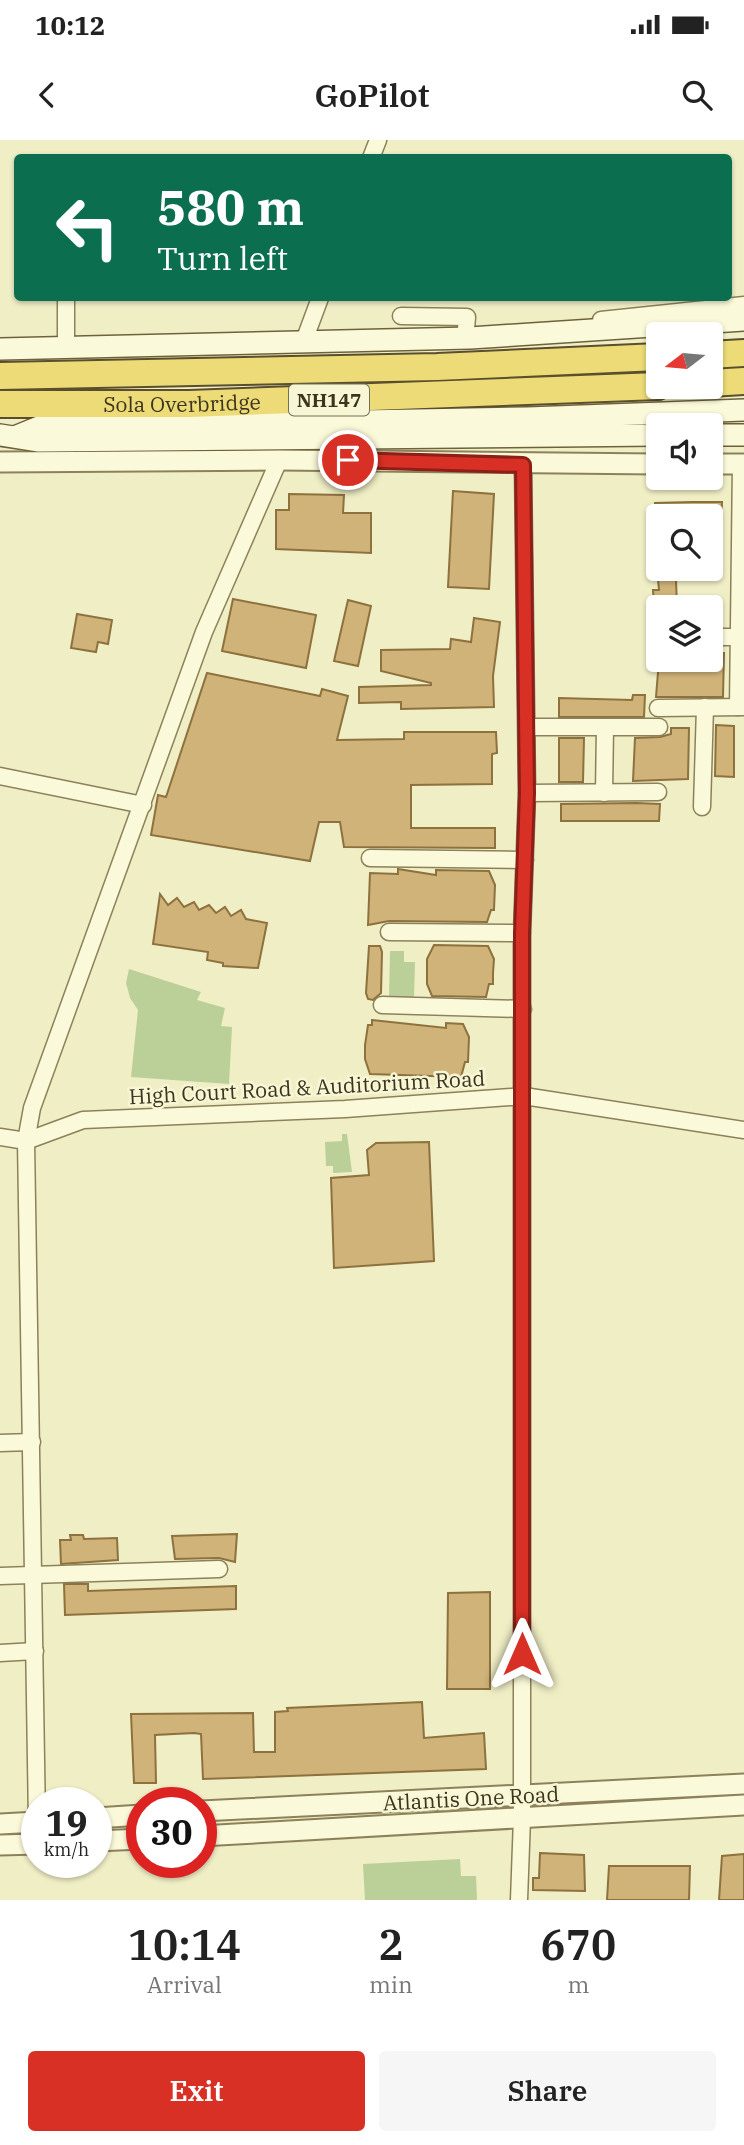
<!DOCTYPE html>
<html lang="en">
<head>
<meta charset="utf-8">
<style>
	body { margin:0; font-family:"IBM Plex Serif",serif; background:#f6f6f6; color:#222; height:100vh; display:flex; flex-direction:column; font-size:26px; white-space:nowrap }
	* { box-sizing:border-box; margin:0 }
	p { font-size:23px; color:#767676 }
	.icon { flex:none; width:38px; height:38px; fill:none; stroke:currentColor; stroke-width:2; stroke-linecap:round; stroke-linejoin:round }
	.map { position:relative; height:1760px; overflow:hidden }
	.panel { display:flex; flex-direction:column; background:#fff; flex:1 }
	.panel>* { flex:none }
	.top-card { position:absolute; left:14px; top:14px; width:718px; height:147px; border-radius:7px; box-shadow:0 2px 5px #0004; background:#0b6e4f; color:#fff; overflow:hidden }
	.needle { width:46px; rotate:254deg }
	.controls { position:absolute; left:646px; top:182px; display:grid; gap:14px }
	.controls a { display:grid; place-items:center; width:77px; height:77px; border-radius:7px; background:#fff; box-shadow:0 2px 5px #0004; font-size:35px }
	.speed { position:absolute; left:21px; top:1647px; display:flex; gap:14px; font-size:35px; font-weight:700; text-align:center }
	.speed>* { display:grid; place-content:center; width:91px; height:91px; border-radius:50%; background:#fff; box-shadow:0 2px 5px #0004; line-height:1 }
	.speed small { font-size:18px; font-weight:400 }
	.speed .limit { border:10px solid #d22; background:#fff; color:#111 }
	.pin { position:absolute; display:grid; place-items:center; width:60px; height:60px; color:#fff; margin:-30px; border:4px solid #fff; border-radius:50%; box-shadow:0 2px 7px #0007 }
	.me { position:absolute; width:77px; margin:-38px; rotate:0deg; stroke-linejoin:round; filter:drop-shadow(0 0 5px #0008) }
	.turn { display:flex; align-items:center; gap:24px; height:147px; padding:0 28px; font-size:32px }
	.turn .icon { width:91px; height:91px; stroke-width:2.5 }
	.turn b { display:block; font-size:49px; line-height:60px }
	.eta { display:flex; justify-content:space-evenly; align-items:center; height:119px; text-align:center }
	.eta b { font-size:42px; font-weight:600; line-height:49px }
	.action { display:flex; gap:14px; margin-top:auto; padding:14px 28px }
	.action a { flex:1; height:80px; border-radius:7px; background:#d93025; color:#fff; font-size:28px; font-weight:600; line-height:80px; text-align:center }
	.action a+a { background:#f6f6f6; color:#222 }
	.status { display:flex; justify-content:space-between; align-items:center; height:49px; padding:0 35px; background:#fff; direction:ltr }
	.status svg { height:19px; fill:currentColor }
	header { display:flex; justify-content:space-between; align-items:center; height:91px; padding:0 28px; background:#fff; font-size:32px; font-weight:600 }
	.map>svg:first-child { display:block }
	.green { fill:#bbcf98 }
	.building { fill:#d0b379; stroke:#8d713e; stroke-width:2 }
	.lines { fill:none; stroke-linecap:round; stroke-linejoin:round }
	.minor-casing { stroke:#8c815a; stroke-width:19 }
	.tertiary-casing { stroke:#8c815a; stroke-width:23 }
	.secondary-casing { stroke:#6e623d; stroke-width:24 }
	.trunk-casing { stroke:#5a4e2e; stroke-width:30 }
	.minor { stroke:#faf9d9; stroke-width:16 }
	.tertiary { stroke:#faf9d9; stroke-width:19 }
	.secondary { stroke:#faf9d9; stroke-width:21 }
	.trunk { stroke:#ecdb76; stroke-width:26 }
	.route-casing { stroke:#8d1f18; stroke-width:18 }
	.route { stroke:#d93025; stroke-width:12 }
	.labels { text-anchor:middle; dominant-baseline:central; stroke-width:5; stroke-linejoin:round; paint-order:stroke }
	.shield { fill:#f7f6d5; stroke:#746e55; stroke-width:2 }
	.shield-label { font-size:19px; font-weight:bold; fill:#3c341e }
	.street-label { font-size:21px; fill:#3c341e; stroke:#f7f6d5 }
</style>
</head>
<body>
<div class="status"><b>10:12</b><svg viewBox="0 0 49 12"><path d="M0 12V9h3v3zM5 12V6h3v6zM10 12V3h3v9zM15 12V0h3v12zM26 1h20v11H26zM47 4h2v5h-2z"/></svg></div>
<header><svg class="icon" aria-label="back" viewBox="0 0 24 24"><path d="M15 5l-7 7 7 7"/></svg>GoPilot<svg class="icon" aria-label="search" viewBox="0 0 24 24"><circle cx="10" cy="10" r="6"/><path d="M15 15l6 6"/></svg></header>
<div class="map">
<svg width="744" height="1760" viewBox="0 0 744 1760">
	<rect width="100%" height="100%" fill="#f0eec5"/>
	<!-- green -->
	<g class="green">
		<polygon points="390,811 404,811 404,822 415,822 414,858 389,858"/>
		<polygon points="129,829 201,852 197,860 225,868 221,886 232,887 229,944 131,937 138,870 130,858 126,843"/>
		<polygon points="342,994 347,994 352,1032 333,1033 333,1026 326,1026 325,1002 342,1001"/>
		<polygon points="460,1719 461,1736 476,1736 477,1760 365,1760 363,1724"/>
	</g>
	<!-- building -->
	<g class="building">
		<polygon points="453,351 494,354 489,449 448,447"/>
		<polygon points="289,354 344,355 343,373 371,373 371,413 276,409 276,370 289,370"/>
		<polygon points="692,362 722,362 721,387 710,387 710,376 655,376 655,363"/>
		<polygon points="658,440 676,440 677,467 654,467 653,450 659,450"/>
		<polygon points="233,459 316,475 306,528 222,511"/>
		<polygon points="348,460 371,466 358,526 334,521"/>
		<polygon points="77,474 112,480 108,504 98,502 96,512 71,508"/>
		<polygon points="474,478 500,482 493,536 494,567 401,569 401,562 359,563 359,547 431,545 431,543 381,531 381,510 450,509 451,499 471,502"/>
		<polygon points="710,513 724,513 723,557 656,557 659,520 710,520"/>
		<polygon points="207,533 320,556 322,549 348,556 337,600 404,599 404,592 496,592 497,613 492,614 492,644 411,645 411,688 495,688 495,708 344,707 340,682 319,682 310,721 151,695 158,655 166,657"/>
		<polygon points="633,555 645,555 644,577 559,577 559,558 632,560"/>
		<polygon points="716,585 734,586 734,637 715,636"/>
		<polygon points="671,588 689,588 688,639 633,641 635,598 660,597 671,594"/>
		<polygon points="559,598 584,598 583,642 559,642"/>
		<polygon points="637,663 660,664 659,681 561,681 561,664"/>
		<polygon points="398,729 436,735 436,730 489,731 495,745 494,770 491,770 487,782 389,781 368,785 370,733 398,734"/>
		<polygon points="160,754 168,765 177,758 184,767 194,762 199,770 209,765 216,773 225,767 231,776 241,770 246,779 267,783 258,828 223,826 223,823 207,820 208,812 153,804"/>
		<polygon points="434,805 488,806 494,819 493,833 493,844 489,844 486,857 432,856 427,844 427,819"/>
		<polygon points="369,806 380,806 382,812 381,853 373,860 368,859 366,853"/>
		<polygon points="372,880 446,888 446,883 463,884 469,897 468,922 465,922 461,937 370,934 365,919 365,905 368,885 372,885"/>
		<polygon points="429,1002 434,1121 334,1128 331,1038 369,1035 367,1010 376,1003"/>
		<polygon points="237,1394 235,1422 219,1418 175,1419 172,1396"/>
		<polygon points="70,1395 83,1395 84,1399 117,1398 118,1420 61,1424 60,1400 71,1400"/>
		<polygon points="64,1444 88,1444 88,1451 236,1446 236,1469 65,1475"/>
		<polygon points="490,1452 490,1549 447,1549 448,1453"/>
		<polygon points="422,1562 424,1598 484,1593 486,1629 203,1639 201,1594 194,1593 155,1595 156,1643 134,1643 131,1574 253,1573 254,1612 275,1612 275,1572 288,1571 287,1568"/>
		<polygon points="540,1713 584,1715 585,1751 533,1750 533,1738 539,1738"/>
		<polygon points="744,1714 744,1760 719,1760 722,1716"/>
		<polygon points="609,1726 690,1726 689,1760 607,1760"/>
	</g>
	<g class="lines">
		<defs>
			<g id="minor">
				<polyline points="371,18 378,0"/>
				<polyline points="401,176 467,177 466,189"/>
				<polyline points="601,180 744,165"/>
				<polyline points="304,201 320,158"/>
				<polyline points="66,207 66,158"/>
				<polyline points="710,497 744,497"/>
				<polyline points="738,567 741,324"/>
				<polyline points="658,568 744,567"/>
				<polyline points="527,587 659,587"/>
				<polyline points="0,636 143,665"/>
				<polyline points="527,653 658,652"/>
				<polyline points="604,653 605,587"/>
				<polyline points="702,667 705,567"/>
				<polyline points="370,718 525,720"/>
				<polyline points="389,792 522,793"/>
				<polyline points="382,865 523,869"/>
				<polyline points="0,997 26,1001 83,980 345,969 524,956 744,990"/>
				<polyline points="0,1303 32,1302"/>
				<polyline points="0,1436 219,1429"/>
				<polyline points="0,1513 35,1511"/>
				<polyline points="37,1682 26,1001 32,968 204,492 279,320"/>
				<polyline points="519,1760 522,1678 522,793 527,653 523,325"/>
			</g>
			<g id="tertiary">
				<polyline points="0,322 279,320 658,324"/>
				<polyline points="710,324 744,324"/>
				<polyline points="201,1671 744,1644"/>
				<polyline points="96,1678 142,1675"/>
				<polyline points="0,1684 37,1682"/>
				<polyline points="201,1696 744,1665"/>
				<polyline points="96,1701 142,1699"/>
				<polyline points="0,1705 37,1704"/>
			</g>
			<g id="secondary">
				<polyline points="0,209 470,198 744,180"/>
				<polyline points="0,295 39,301 658,295"/>
				<polyline points="710,295 744,295"/>
				<polyline points="17,296 39,287 528,278 744,270"/>
			</g>
			<g id="trunk">
				<polyline points="710,215 744,213"/>
				<polyline points="0,236 437,227 658,217"/>
				<polyline points="710,243 744,241"/>
				<path id="s1" d="M0,264H189L658,246"/>
			</g>
		</defs>
		<!-- minor casing -->
		<use href="#minor" class="minor-casing"/>
		<!-- tertiary casing -->
		<use href="#tertiary" class="tertiary-casing"/>
		<!-- secondary casing -->
		<use href="#secondary" class="secondary-casing"/>
		<!-- trunk casing -->
		<use href="#trunk" class="trunk-casing"/>
		<!-- minor -->
		<use href="#minor" class="minor"/>
		<!-- tertiary -->
		<use href="#tertiary" class="tertiary"/>
		<!-- secondary -->
		<use href="#secondary" class="secondary"/>
		<!-- trunk -->
		<use href="#trunk" class="trunk"/>
	</g>
	<g class="lines">
		<defs>
			<polyline id="route" points="348,320 523,325 527,653 522,793 522,1514"/>
		</defs>
		<!-- route casing -->
		<use href="#route" class="route-casing"/>
		<!-- route -->
		<use href="#route" class="route"/>
	</g>
	<g class="labels">
		<!-- shield labels -->
		<rect class="shield" x="289" y="244.5" width="80" height="31" rx="5"/>
		<g class="shield-label">
			<text x="329" y="260">NH147</text>
		</g>
		<!-- street labels -->
		<g class="street-label">
			<text stroke="none"><textPath href="#s1" startOffset="182">Sola Overbridge</textPath></text>
			<text transform="translate(307 947) rotate(-3)">High Court Road &amp; Auditorium Road</text>
			<text transform="translate(471 1658) rotate(-3)">Atlantis One Road</text>
		</g>
	</g>
</svg>
<div class="controls">
<a><svg class="needle" viewBox="-14 -14 28 28"><path d="M0-13l5 13h-10z" fill="#e53935"/><path d="M0 13l5-13h-10z" fill="#767676"/></svg></a>
<a><svg class="icon" aria-label="sound" viewBox="0 0 24 24"><path d="M4 9h4l5-4v14l-5-4H4zM17 9q2 3 0 6"/></svg></a>
<a><svg class="icon" aria-label="search" viewBox="0 0 24 24"><circle cx="10" cy="10" r="6"/><path d="M15 15l6 6"/></svg></a>
<a><svg class="icon" aria-label="layers" viewBox="0 0 24 24"><path d="M12 4l9 5-9 5-9-5zM3 14l9 5 9-5"/></svg></a>
</div>
<div class="speed"><div>19<small>km/h</small></div><div class="limit">30</div></div>
<div class="pin" style="left:348px;top:320px;background:#d93025"><svg class="icon" aria-label="arrive" viewBox="0 0 24 24"><path d="M6 21V4h12l-3 4 3 4H6"/></svg></div>
<svg class="me" style="left:522px;top:1514px" viewBox="-20 -20 40 40"><path d="M0-17L14 15 0 8-14 15z" fill="#d93025" stroke="#fff" stroke-width="4"/></svg>
<div class="top-card">
<div class="turn"><svg class="icon" aria-label="left" viewBox="0 0 24 24"><path d="M17 20v-9H6M10 6l-5 5 5 5"/></svg><div><b>580 m</b>Turn left</div></div>
</div>
</div>
<section class="panel">
<div class="eta">
<div><b>10:14</b><p>Arrival</p></div>
<div><b>2</b><p>min</p></div>
<div><b>670</b><p>m</p></div>
</div>
<div class="action"><a>Exit</a><a>Share</a></div>
</section>
</body>
</html>
